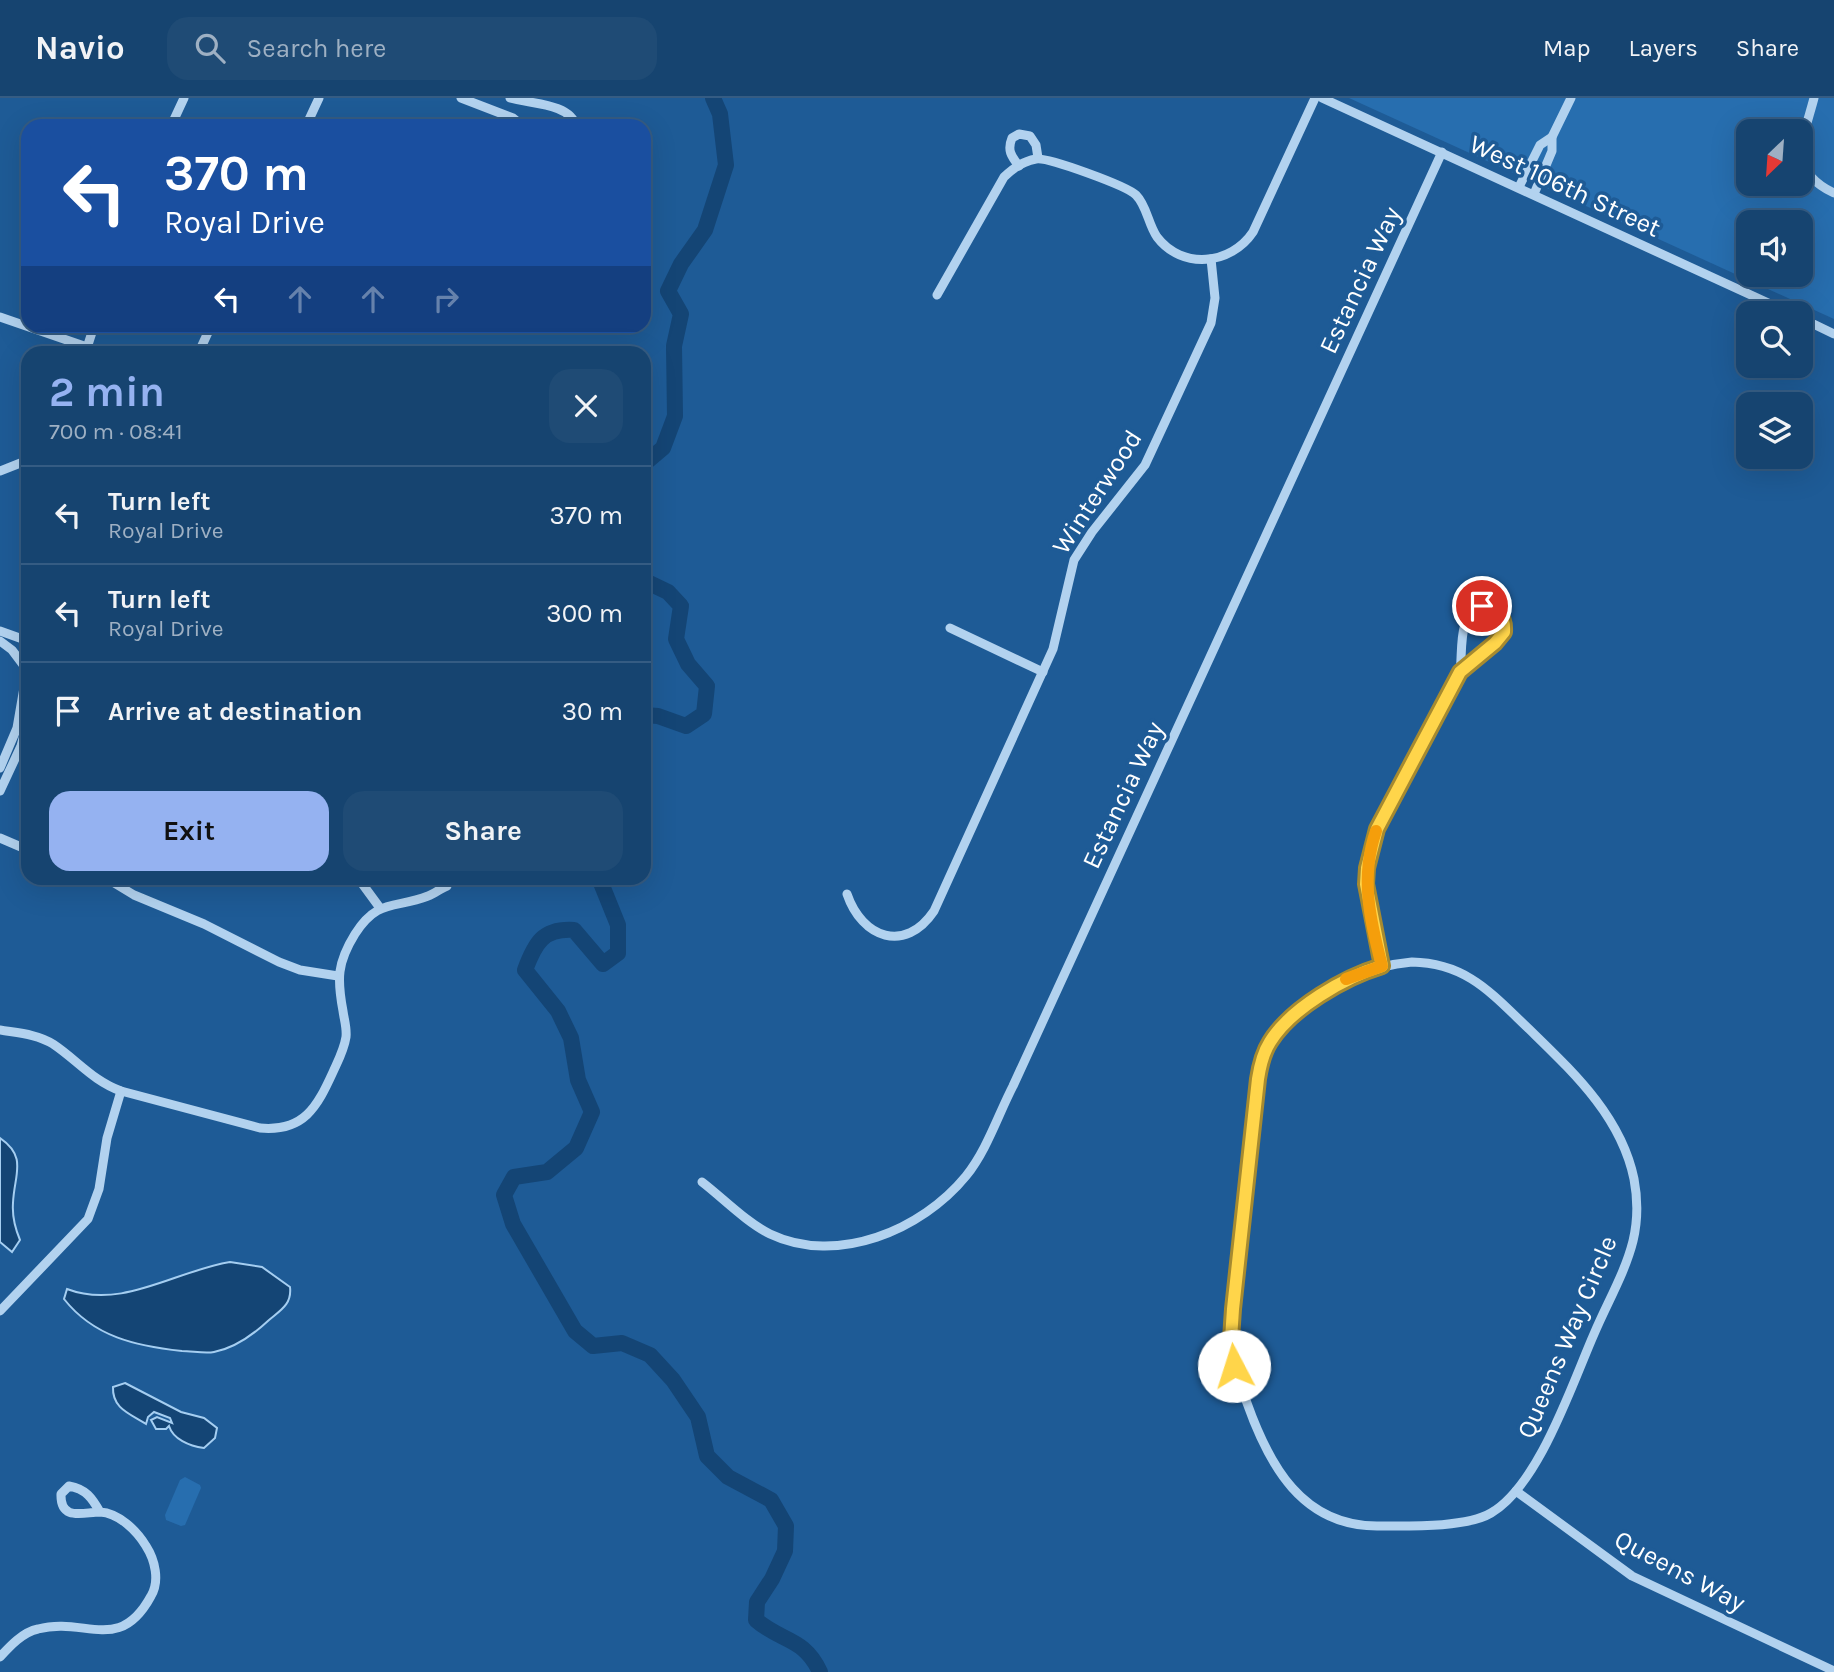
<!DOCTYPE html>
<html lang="en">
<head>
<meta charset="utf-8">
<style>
	body { margin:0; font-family:Karla,sans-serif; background:#1f4b75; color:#f1f3f6; height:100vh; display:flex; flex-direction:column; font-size:26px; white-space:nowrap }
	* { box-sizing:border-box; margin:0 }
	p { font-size:23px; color:#9eb0c3 }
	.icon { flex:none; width:38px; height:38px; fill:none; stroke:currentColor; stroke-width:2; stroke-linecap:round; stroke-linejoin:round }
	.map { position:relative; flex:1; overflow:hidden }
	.drawer { position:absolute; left:21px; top:248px; width:630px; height:539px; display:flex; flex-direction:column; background:#164470; border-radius:21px; box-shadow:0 7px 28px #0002,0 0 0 2px #355c83 }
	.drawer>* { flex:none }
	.top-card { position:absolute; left:21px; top:21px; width:630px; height:214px; border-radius:21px; box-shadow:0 7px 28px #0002,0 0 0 2px #355c83; background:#1a4fa0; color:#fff; overflow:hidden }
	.needle { width:46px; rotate:205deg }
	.controls { position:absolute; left:1736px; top:21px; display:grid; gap:14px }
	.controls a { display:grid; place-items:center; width:77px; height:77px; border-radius:14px; background:#164470; box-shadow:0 7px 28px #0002,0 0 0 2px #355c83; font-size:35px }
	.pin { position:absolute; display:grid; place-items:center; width:60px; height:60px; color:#fff; margin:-30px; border:4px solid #fff; border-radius:50%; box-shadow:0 2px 7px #0007 }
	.me { position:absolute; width:77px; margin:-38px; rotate:355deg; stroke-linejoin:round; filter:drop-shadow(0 0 5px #0008) }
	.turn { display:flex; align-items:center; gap:24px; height:147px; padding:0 28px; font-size:32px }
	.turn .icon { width:91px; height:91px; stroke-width:2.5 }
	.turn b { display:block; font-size:49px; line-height:60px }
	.lanes { display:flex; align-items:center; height:66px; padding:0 28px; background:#0003; justify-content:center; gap:35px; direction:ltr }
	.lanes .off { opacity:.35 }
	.round { display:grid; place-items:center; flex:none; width:74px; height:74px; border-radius:21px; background:#1f4b75 }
	.head { display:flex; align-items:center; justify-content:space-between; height:119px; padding:0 28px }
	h1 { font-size:42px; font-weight:700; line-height:52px; color:#95b2f1 }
	.button { display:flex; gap:14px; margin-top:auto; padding:14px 28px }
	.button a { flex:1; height:80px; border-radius:21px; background:#95b2f1; color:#111; font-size:28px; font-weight:700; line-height:80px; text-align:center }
	.button a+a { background:#1f4b75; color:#f1f3f6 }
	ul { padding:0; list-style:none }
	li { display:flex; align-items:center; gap:21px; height:98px; padding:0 28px; border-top:2px solid #355c83 }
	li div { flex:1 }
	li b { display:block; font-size:26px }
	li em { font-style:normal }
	header { display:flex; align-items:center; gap:42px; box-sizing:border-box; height:98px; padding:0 35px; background:#164470; border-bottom:2px solid #355c83 }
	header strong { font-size:33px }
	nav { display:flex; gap:38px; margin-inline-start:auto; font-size:24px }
	.search { width:490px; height:63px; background:#1f4b75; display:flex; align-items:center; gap:18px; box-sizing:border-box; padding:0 24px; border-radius:21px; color:#9eb0c3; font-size:26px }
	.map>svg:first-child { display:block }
	.green { fill:#276eaf; fill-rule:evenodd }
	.water { fill:#144575; stroke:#a5cef1; stroke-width:2 }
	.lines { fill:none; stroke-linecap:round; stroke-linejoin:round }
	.river { stroke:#144575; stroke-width:16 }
	.minor { stroke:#b2d2ef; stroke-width:9 }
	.route-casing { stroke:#a68a30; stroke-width:18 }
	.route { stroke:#ffd54a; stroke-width:12 }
	.slow { stroke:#f59e0b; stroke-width:12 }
	.labels { text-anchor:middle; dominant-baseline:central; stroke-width:7; stroke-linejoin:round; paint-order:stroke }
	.street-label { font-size:26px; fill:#fff; stroke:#1e5b96 }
</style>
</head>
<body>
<header>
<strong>Navio</strong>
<div class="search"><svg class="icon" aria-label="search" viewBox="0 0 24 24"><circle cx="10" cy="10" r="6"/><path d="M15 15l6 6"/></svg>Search here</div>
<nav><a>Map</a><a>Layers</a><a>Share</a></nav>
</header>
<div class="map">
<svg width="1834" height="1574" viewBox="0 0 1834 1574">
	<rect width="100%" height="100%" fill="#1e5b96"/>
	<!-- green -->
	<g class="green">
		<path d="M1349,0H1834V221ZM1748,33H1801V86H1748ZM1748,124H1801V177H1748Z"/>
		<polygon points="185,1379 200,1387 201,1390 185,1427 181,1428 166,1422 165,1417 180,1382"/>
	</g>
	<!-- water -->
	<g class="water">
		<path d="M0,1040C28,1059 14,1077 13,1105C12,1118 15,1130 20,1142L12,1154L0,1144Z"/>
		<path d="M230,1164L262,1169L290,1189C292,1206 281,1212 269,1222C254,1236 235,1250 214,1254C205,1256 192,1253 182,1253C136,1248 94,1239 64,1201L67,1191C122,1212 175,1173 230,1164Z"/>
		<path d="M125,1285L181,1314L204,1320L217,1330L215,1340L204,1350C189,1348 173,1341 169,1328L166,1331H156L151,1322L157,1319L172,1325L170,1320L154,1314L148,1319L146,1326C131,1316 112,1311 113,1289Z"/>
	</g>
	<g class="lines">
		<!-- river -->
		<g class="river">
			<polyline points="644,366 663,350 675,318 674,248 681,216 668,193 681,166 705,132 726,67 720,16 713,0"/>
			<polyline points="644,480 645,483 668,494 681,508 676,541 688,566 707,588 704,616 686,628 658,618 644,617"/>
			<path d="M599,780L618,827V855L603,866L574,832C543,830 535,845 525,872L558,913L571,940L578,982L592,1014L576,1050L547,1074L514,1079L504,1097L513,1126L575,1233L593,1248L622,1245L650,1257L673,1282L698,1319L707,1358L728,1379L771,1402L786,1428L785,1453L772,1481L757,1504L756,1522C781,1544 804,1539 820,1574"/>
		</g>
		<!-- minor -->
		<g class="minor">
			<polyline points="461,0 513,20 523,28"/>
			<path d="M510,0C530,6 570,5 576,28"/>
			<polyline points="1322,0 1790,215"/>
			<path d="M1814,0C1803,42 1786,72 1834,95"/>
			<polyline points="171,28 184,0"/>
			<polyline points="306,28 319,0"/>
			<path d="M1019,68C1011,58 1007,52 1012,40L1019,36L1030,38L1036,47L1038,60"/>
			<polyline points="1519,89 1540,47 1552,39"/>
			<polyline points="1534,96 1552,53 1552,39 1571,0"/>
			<path d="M937,197L1004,79C1012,71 1024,63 1036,61C1048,59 1127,88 1136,97C1147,108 1148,126 1157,139C1182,172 1231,167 1253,134L1315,0"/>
			<polyline points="0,219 87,249"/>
			<polyline points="1801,220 1834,236"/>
			<polyline points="85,256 94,228"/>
			<polyline points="198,256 211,228"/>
			<polyline points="0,373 28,362"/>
			<path d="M1482,508C1498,509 1505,519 1504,534L1495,545L1460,574C1463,553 1457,516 1482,508Z"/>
			<polyline points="950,530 1043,574"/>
			<polyline points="0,533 28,543"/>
			<polyline points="0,543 12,552 24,568"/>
			<polyline points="0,670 17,630 26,578"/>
			<polyline points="0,693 21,648 28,622"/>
			<polyline points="0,740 28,752"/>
			<polyline points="106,780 134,797 204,826 279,864 300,872 338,878"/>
			<polyline points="358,780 380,810"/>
			<path d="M847,796C862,840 905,856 934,813L1053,551L1074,462L1092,434L1145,367L1211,225L1215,200L1211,161"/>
			<path d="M1412,864C1467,865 1492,896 1529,931C1573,974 1621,1018 1634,1081C1638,1102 1638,1122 1633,1143C1625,1175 1607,1205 1594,1236C1572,1286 1539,1387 1491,1415C1466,1430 1407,1428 1377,1428C1302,1428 1269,1367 1247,1305C1241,1288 1233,1271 1232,1253C1230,1232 1233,1211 1235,1191C1239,1152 1243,1114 1248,1075C1251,1039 1251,976 1269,946C1277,932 1289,922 1301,913C1336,885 1368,868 1412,864Z"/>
			<polyline points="1383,868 1366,786 1372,745 1384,717 1460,574"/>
			<path d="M0,932C18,935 37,936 53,946C77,962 93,983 121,993L260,1030C304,1034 317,1009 333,974C338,963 344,952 346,939C347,930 344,921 343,913C337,881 337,865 355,836C378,800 395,811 428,798C434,796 440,791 447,788"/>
			<path d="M702,1084C724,1101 746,1124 770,1136C837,1168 922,1132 966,1078C987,1052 998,1017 1013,988L1442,54"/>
			<polyline points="0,1213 88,1121 99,1091 107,1040 121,993"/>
			<polyline points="1516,1393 1632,1478 1834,1573"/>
			<path d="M0,1559C10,1548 23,1534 38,1531C85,1518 119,1557 151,1498C160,1483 155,1462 146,1448C137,1433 119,1415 100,1414C84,1414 60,1424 61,1396L69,1388C86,1391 92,1400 100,1414"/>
		</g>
	</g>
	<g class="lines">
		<defs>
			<path id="route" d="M1234,1268L1231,1241L1233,1211L1258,981C1260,968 1263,955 1270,944C1291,910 1345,879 1382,868L1366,786L1367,770L1377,731L1460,574L1495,545L1504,534C1505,519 1498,509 1482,508"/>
		</defs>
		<!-- route casing -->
		<use href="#route" class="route-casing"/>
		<!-- route -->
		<use href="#route" class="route"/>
		<!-- slow -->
		<path class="slow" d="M1346,881L1382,868C1370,823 1360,779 1376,733"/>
	</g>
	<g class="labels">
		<!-- street labels -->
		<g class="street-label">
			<text transform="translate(1565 88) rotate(25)">West 106th Street</text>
			<text transform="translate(1360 182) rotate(-65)">Estancia Way</text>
			<text transform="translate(1097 394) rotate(-57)">Winterwood</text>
			<text transform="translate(1123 697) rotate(-65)">Estancia Way</text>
			<text transform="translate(1567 1239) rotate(-67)">Queens Way Circle</text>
			<text transform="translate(1680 1473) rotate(28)">Queens Way</text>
		</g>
	</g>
</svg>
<div class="controls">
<a><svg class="needle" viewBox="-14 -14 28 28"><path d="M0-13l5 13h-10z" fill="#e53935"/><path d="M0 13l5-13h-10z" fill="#9eb0c3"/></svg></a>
<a><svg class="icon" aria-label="sound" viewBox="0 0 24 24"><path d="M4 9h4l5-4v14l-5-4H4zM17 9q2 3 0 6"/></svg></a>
<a><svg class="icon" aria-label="search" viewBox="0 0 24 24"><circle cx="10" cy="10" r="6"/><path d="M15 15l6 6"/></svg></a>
<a><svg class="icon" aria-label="layers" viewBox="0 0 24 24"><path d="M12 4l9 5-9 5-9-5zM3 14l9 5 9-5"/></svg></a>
</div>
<div class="pin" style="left:1482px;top:508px;background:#d93025"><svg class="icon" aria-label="arrive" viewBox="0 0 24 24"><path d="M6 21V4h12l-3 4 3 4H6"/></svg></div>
<svg class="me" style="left:1234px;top:1268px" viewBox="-20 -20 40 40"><circle r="19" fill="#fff"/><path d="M0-13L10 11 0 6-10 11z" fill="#ffd54a"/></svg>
<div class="top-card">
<div class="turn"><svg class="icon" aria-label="left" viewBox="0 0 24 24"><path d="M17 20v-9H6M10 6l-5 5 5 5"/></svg><div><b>370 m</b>Royal Drive</div></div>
<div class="lanes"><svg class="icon" aria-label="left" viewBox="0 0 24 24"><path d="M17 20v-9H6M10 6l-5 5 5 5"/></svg><svg class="icon off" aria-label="ahead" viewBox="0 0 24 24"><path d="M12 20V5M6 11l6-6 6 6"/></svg><svg class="icon off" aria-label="ahead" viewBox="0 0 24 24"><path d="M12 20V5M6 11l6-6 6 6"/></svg><svg class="icon off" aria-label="right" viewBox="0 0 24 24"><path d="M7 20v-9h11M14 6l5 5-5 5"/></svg></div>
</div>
<section class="drawer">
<div class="head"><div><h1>2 min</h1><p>700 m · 08:41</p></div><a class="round"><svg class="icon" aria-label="close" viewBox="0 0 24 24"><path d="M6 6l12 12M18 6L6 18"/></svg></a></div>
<ul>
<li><svg class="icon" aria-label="left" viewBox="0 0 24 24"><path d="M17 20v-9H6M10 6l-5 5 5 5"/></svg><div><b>Turn left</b><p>Royal Drive</p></div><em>370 m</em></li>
<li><svg class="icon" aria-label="left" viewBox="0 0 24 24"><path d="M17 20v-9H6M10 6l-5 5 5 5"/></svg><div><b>Turn left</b><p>Royal Drive</p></div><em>300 m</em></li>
<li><svg class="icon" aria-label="arrive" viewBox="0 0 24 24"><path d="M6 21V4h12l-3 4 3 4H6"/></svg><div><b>Arrive at destination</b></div><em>30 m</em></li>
</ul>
<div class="button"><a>Exit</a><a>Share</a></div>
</section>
</div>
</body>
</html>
